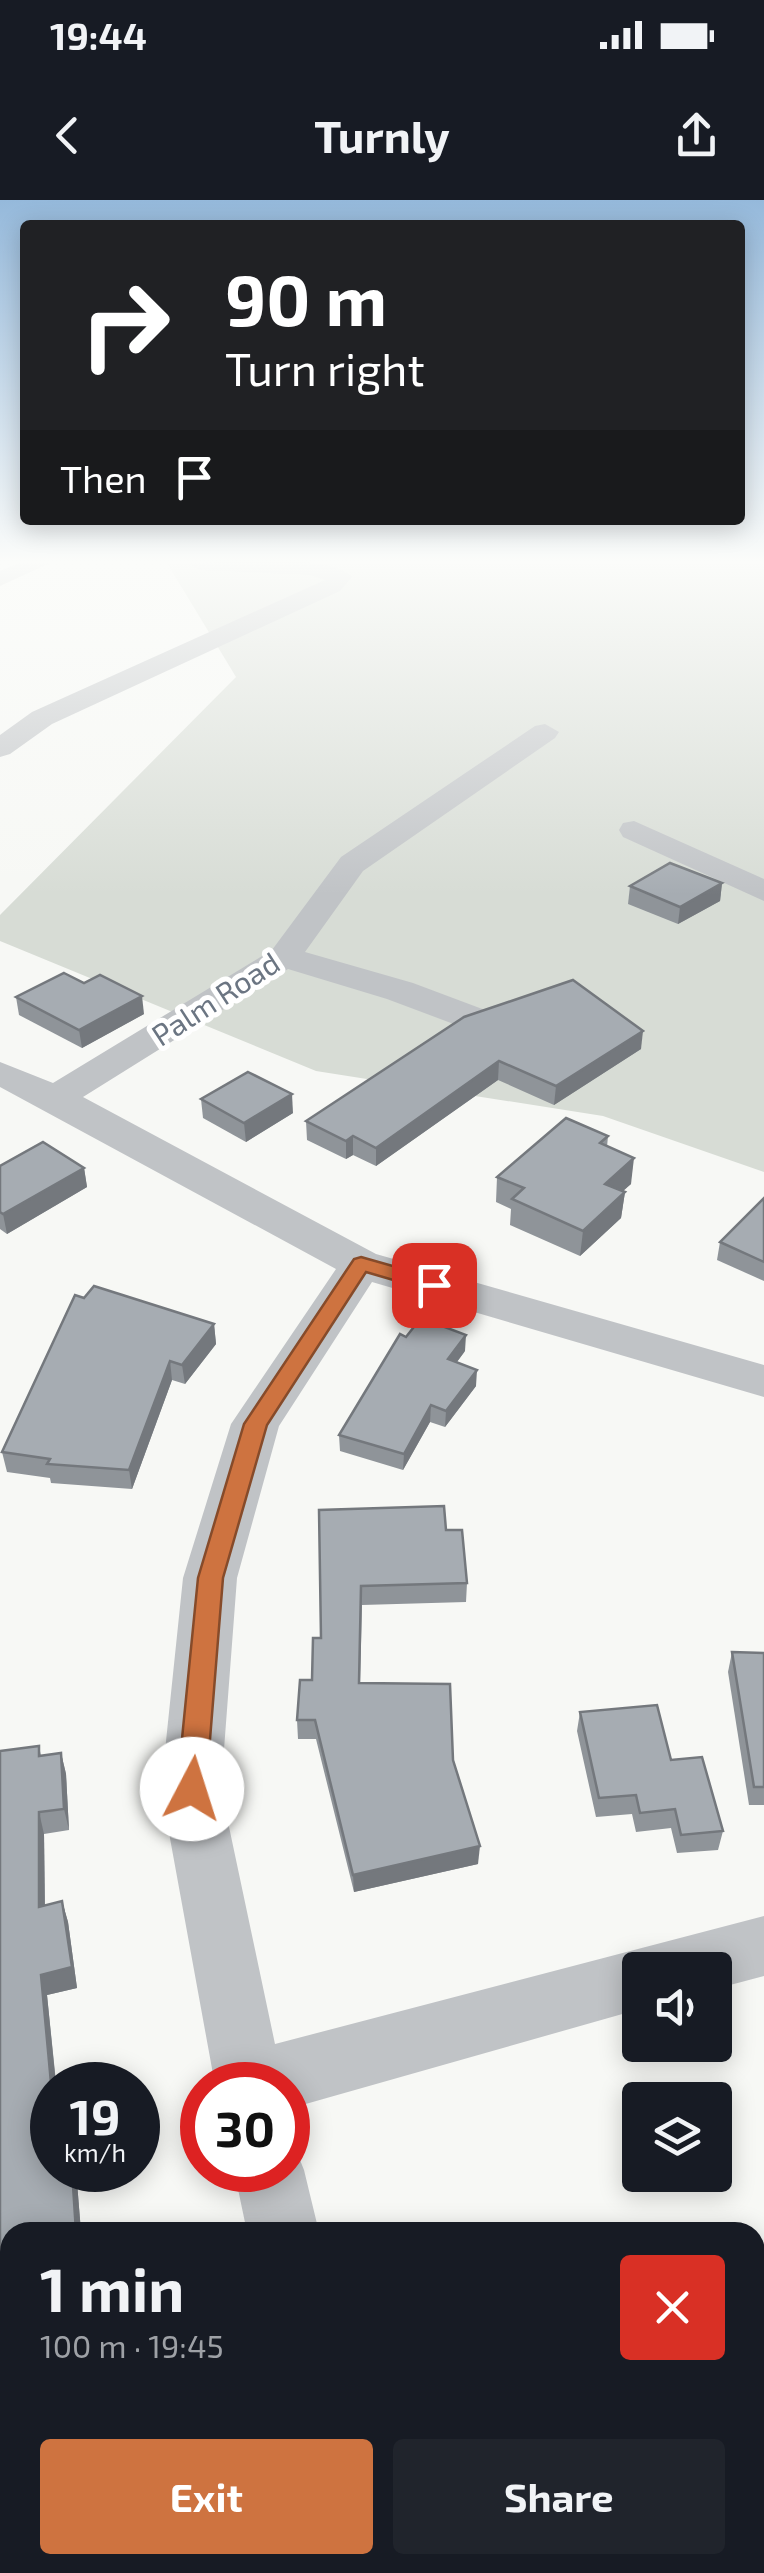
<!DOCTYPE html>
<html lang="en">
<head>
<meta charset="utf-8">
<style>
	body { margin:0; font-family:"Exo 2",sans-serif; background:#20242c; color:#f1f3f6; height:100vh; display:flex; flex-direction:column; font-size:38px; white-space:nowrap }
	* { box-sizing:border-box; margin:0 }
	p { font-size:32px; color:#9ea1a6 }
	.icon { flex:none; width:55px; height:55px; fill:none; stroke:currentColor; stroke-width:2; stroke-linecap:round; stroke-linejoin:round }
	.map { position:relative; flex:1; overflow:hidden }
	.side { position:absolute; left:0px; top:2022px; width:765px; height:352px; display:flex; flex-direction:column; background:#171b24; border-radius:30px 30px 0 0; box-shadow:0 5px 25px #0003 }
	.side>* { flex:none }
	.top-card { position:absolute; left:20px; top:20px; width:725px; height:305px; border-radius:10px; box-shadow:0 5px 25px #0003; background:#202124; color:#fff; overflow:hidden }
	.buttons { position:absolute; left:622px; top:1752px; display:grid; gap:20px }
	.buttons a { display:grid; place-items:center; width:110px; height:110px; border-radius:10px; background:#171b24; box-shadow:0 5px 25px #0003; font-size:50px }
	.speed { position:absolute; left:30px; top:1862px; display:flex; gap:20px; font-size:50px; font-weight:700; text-align:center }
	.speed>* { display:grid; place-content:center; width:130px; height:130px; border-radius:50%; background:#171b24; box-shadow:0 5px 25px #0003; line-height:1 }
	.speed small { font-size:25px; font-weight:400 }
	.speed .limit { border:15px solid #d22; background:#fff; color:#111 }
	.pin { position:absolute; display:grid; place-items:center; width:85px; height:85px; color:#fff; margin:-42px; border-radius:20px; box-shadow:0 5px 15px #0006 }
	.me { position:absolute; width:110px; margin:-55px; rotate:5deg; stroke-linejoin:round; filter:drop-shadow(0 0 8px #0008) }
	.turn { display:flex; align-items:center; gap:35px; height:210px; padding:0 40px; font-size:45px }
	.turn .icon { width:130px; height:130px; stroke-width:2.5 }
	.turn b { display:block; font-size:70px; line-height:85px }
	.then { display:flex; align-items:center; height:95px; padding:0 40px; background:#0003; gap:20px; font-size:38px }
	.round { display:grid; place-items:center; flex:none; width:105px; height:105px; border-radius:10px; background:#20242c }
	.headline { display:flex; align-items:center; justify-content:space-between; height:170px; padding:0 40px }
	h1 { font-size:60px; font-weight:700; line-height:75px }
	.button { display:flex; gap:20px; margin-top:auto; padding:20px 40px }
	.button a { flex:1; height:115px; border-radius:10px; background:#ce7340; color:#fff; font-size:40px; font-weight:700; line-height:115px; text-align:center }
	.button a+a { background:#20242c; color:#f1f3f6 }
	.status { display:flex; justify-content:space-between; align-items:center; height:70px; padding:0 50px; background:#171b24; direction:ltr }
	.status svg { height:28px; fill:currentColor }
	header { display:flex; justify-content:space-between; align-items:center; height:130px; padding:0 40px; background:#171b24; font-size:45px; font-weight:700 }
	.map>svg:first-child { display:block }
	.green { fill:#d7dcd5 }
	.lines { fill:none; stroke-linecap:round; stroke-linejoin:round }
	.street { fill:#c0c3c6; fill-rule:evenodd }
	.wall { fill:#8f9499 }
	.shaded-wall { fill:#74787d }
	.building { fill:#a6acb2; stroke:#74787d; stroke-width:2.5 }
	.route { fill:#ce7340; stroke:#864b2a; stroke-width:2.5 }
	.labels { text-anchor:middle; dominant-baseline:central; stroke-width:10; stroke-linejoin:round; paint-order:stroke }
	.far-street-label { font-size:30px; fill:#6b7582; stroke:#fff }
</style>
</head>
<body>
<div class="status"><b>19:44</b><svg viewBox="0 0 49 12"><path d="M0 12V9h3v3zM5 12V6h3v6zM10 12V3h3v9zM15 12V0h3v12zM26 1h20v11H26zM47 4h2v5h-2z"/></svg></div>
<header><svg class="icon" aria-label="back" viewBox="0 0 24 24"><path d="M15 5l-7 7 7 7"/></svg>Turnly<svg class="icon" aria-label="share" viewBox="0 0 24 24"><path d="M12 15V3M7 8l5-5 5 5M5 13v7h14v-7"/></svg></header>
<div class="map">
<svg width="764" height="2373" viewBox="0 0 764 2373">
	<rect width="100%" height="100%" fill="#f7f8f5"/>
	<!-- green -->
	<polygon class="green" points="167,363 764,363 764,972 603,916 316,871 0,741 0,715 236,477"/>
	<g class="lines">
		<!-- street -->
		<g class="street">
			<polygon points="19,363 50,363 0,386 0,371"/>
			<path d="M188,363C224,363 328,352 352,377L340,391L52,524L10,554L0,557V535L32,512L325,380L310,375L199,370Z"/>
			<polygon points="545,524 559,532 555,538 363,671 305,752 413,783 485,810 490,818 485,826 472,829 459,826 387,799 288,769 83,897 376,1054 764,1165 764,1197 372,1082 279,1226 237,1378 221,1589 275,1844 764,1716 764,1776 715,1789 715,1770 640,1770 640,1809 288,1909 288,1885 215,1885 161,1589 183,1378 231,1224 336,1069 0,887 0,862 53,883 272,750 341,657 535,526"/>
			<polygon points="634,621 764,679 764,701 623,637 619,630 623,623"/>
			<polygon points="288,1942 294,1945 304,1970 319,2032 247,2032 234,1970 288,1970"/>
			<polygon points="320,2365 402,2365 406,2373 322,2373"/>
		</g>
	</g>
	<!-- wall -->
	<g class="wall">
		<polygon points="722,683 720,701 678,724 628,704 630,686"/>
		<polygon points="16,797 144,814 82,848 19,815"/>
		<polygon points="464,817 641,849 554,905 498,880 376,966 353,955 346,959 307,940 306,921"/>
		<polygon points="201,899 293,913 246,942 203,918"/>
		<polygon points="608,936 607,947 631,984 622,991 625,992 621,1018 580,1056 510,1025 511,1009 496,1002 497,977"/>
		<polygon points="0,966 84,968 87,987 7,1034 0,1029"/>
		<polygon points="764,998 764,1081 717,1060 720,1042"/>
		<polygon points="84,1098 214,1124 216,1144 185,1184 172,1180 132,1289 51,1283 50,1278 7,1272 2,1252"/>
		<polygon points="465,1151 457,1162 476,1186 445,1227 430,1222 403,1270 340,1251 339,1235"/>
		<polygon points="319,1310 446,1330 467,1383 466,1402 362,1405 360,1483 453,1560 478,1664 354,1692 316,1539 298,1539 297,1520 312,1480 321,1438"/>
		<polygon points="732,1452 764,1453 764,1605 749,1605 728,1472"/>
		<polygon points="580,1512 671,1560 723,1631 718,1650 677,1653 671,1628 636,1632 632,1614 596,1617 577,1531"/>
		<polygon points="39,1546 41,1556 61,1553 66,1574 69,1630 44,1634 45,1705 62,1701 68,1722 77,1788 47,1795 56,1882 64,1880 66,1885 52,1885 52,1970 76,1970 81,2032 10,2032 10,2283 0,2287 0,1551"/>
	</g>
	<!-- shaded-wall -->
	<g class="shaded-wall">
		<polygon points="722,683 720,701 678,724 680,707"/>
		<polygon points="142,796 144,814 82,848 79,830"/>
		<polygon points="643,831 641,849 554,905 556,886"/>
		<polygon points="499,861 498,880 376,966 376,948"/>
		<polygon points="292,894 293,913 246,942 244,923"/>
		<polygon points="353,936 353,955 346,959 346,941"/>
		<polygon points="634,958 631,984 602,1010 605,984"/>
		<polygon points="84,968 87,987 7,1034 3,1014"/>
		<polygon points="625,992 621,1018 580,1056 583,1031"/>
		<polygon points="214,1124 216,1144 185,1184 182,1165"/>
		<polygon points="466,1135 465,1151 447,1175 448,1159"/>
		<polygon points="170,1161 172,1180 132,1289 129,1270"/>
		<polygon points="477,1170 476,1186 445,1227 446,1211"/>
		<polygon points="431,1205 430,1222 403,1270 404,1254"/>
		<polygon points="61,1553 66,1574 69,1630 64,1609"/>
		<polygon points="39,1612 44,1634 45,1727 39,1707"/>
		<polygon points="480,1646 478,1664 354,1692 353,1675"/>
		<polygon points="62,1701 68,1722 77,1788 47,1795 56,1885 51,1883 41,1775"/>
		<polygon points="72,1970 76,1970 81,2032 76,2032"/>
		<polygon points="10,2267 10,2283 0,2287 0,2270"/>
	</g>
	<!-- building -->
	<g class="building">
		<polygon points="670,663 722,683 680,707 630,686"/>
		<polygon points="64,773 84,783 100,775 142,796 79,830 16,797"/>
		<polygon points="573,780 643,831 556,886 499,861 376,948 353,936 346,941 306,921 464,817"/>
		<polygon points="248,872 292,894 244,923 201,899"/>
		<polygon points="566,918 608,936 600,943 634,958 605,984 625,992 583,1031 512,999 524,988 497,977"/>
		<polygon points="43,942 84,968 3,1014 0,1012 0,966"/>
		<polygon points="764,998 764,1062 720,1042"/>
		<polygon points="94,1086 214,1124 182,1165 170,1161 129,1270 47,1264 50,1259 2,1252 75,1095 84,1098"/>
		<polygon points="421,1118 466,1135 448,1159 477,1170 446,1211 431,1205 404,1254 339,1235 400,1134 406,1137"/>
		<polygon points="444,1306 446,1330 462,1330 467,1383 361,1386 359,1483 450,1484 453,1560 480,1646 353,1675 315,1520 297,1520 300,1480 312,1480 313,1438 321,1438 319,1310"/>
		<polygon points="732,1452 764,1453 764,1587 754,1587"/>
		<polygon points="657,1505 671,1560 702,1557 723,1631 681,1635 675,1609 640,1613 636,1595 599,1598 580,1512"/>
		<polygon points="39,1546 39,1556 61,1553 64,1609 39,1612 39,1707 62,1701 72,1767 41,1775 51,1883 64,1880 65,1885 52,1885 52,1970 72,1970 76,2032 10,2032 10,2267 0,2270 0,1551"/>
		<polygon points="106,2365 150,2365 152,2373 87,2373"/>
	</g>
	<!-- sky -->
	<linearGradient id="sky" x2="0" y2="1"><stop stop-color="#95b9db"/><stop offset="0.52" stop-color="#fbfcfa"/><stop offset="1" stop-color="#fbfcfa" stop-opacity="0"/></linearGradient>
	<rect width="764" height="695" fill="url(#sky)"/>
	<!-- route -->
	<polygon class="route" points="361,1057 442,1080 445,1085 434,1092 366,1072 267,1225 223,1378 206,1589 202,1598 192,1601 181,1598 177,1589 198,1378 244,1224 354,1059"/>
	<g class="labels">
		<!-- far-street labels -->
		<g class="far-street-label">
			<text transform="translate(215 798) rotate(-33)">Palm Road</text>
		</g>
	</g>
</svg>
<div class="buttons">
<a><svg class="icon" aria-label="sound" viewBox="0 0 24 24"><path d="M4 9h4l5-4v14l-5-4H4zM17 9q2 3 0 6"/></svg></a>
<a><svg class="icon" aria-label="layers" viewBox="0 0 24 24"><path d="M12 4l9 5-9 5-9-5zM3 14l9 5 9-5"/></svg></a>
</div>
<div class="speed"><div>19<small>km/h</small></div><div class="limit">30</div></div>
<div class="pin" style="left:434px;top:1085px;background:#d93025"><svg class="icon" aria-label="arrive" viewBox="0 0 24 24"><path d="M6 21V4h12l-3 4 3 4H6"/></svg></div>
<svg class="me" style="left:192px;top:1589px" viewBox="-20 -20 40 40"><circle r="19" fill="#fff"/><path d="M0-13L10 11 0 6-10 11z" fill="#ce7340"/></svg>
<div class="top-card">
<div class="turn"><svg class="icon" aria-label="right" viewBox="0 0 24 24"><path d="M7 20v-9h11M14 6l5 5-5 5"/></svg><div><b>90 m</b>Turn right</div></div>
<div class="then">Then<svg class="icon" aria-label="arrive" viewBox="0 0 24 24"><path d="M6 21V4h12l-3 4 3 4H6"/></svg></div>
</div>
<section class="side">
<div class="headline"><div><h1>1 min</h1><p>100 m · 19:45</p></div><a class="round" style="background:#d93025;color:#fff"><svg class="icon" aria-label="close" viewBox="0 0 24 24"><path d="M6 6l12 12M18 6L6 18"/></svg></a></div>
<div class="button"><a>Exit</a><a>Share</a></div>
</section>
</div>
</body>
</html>
